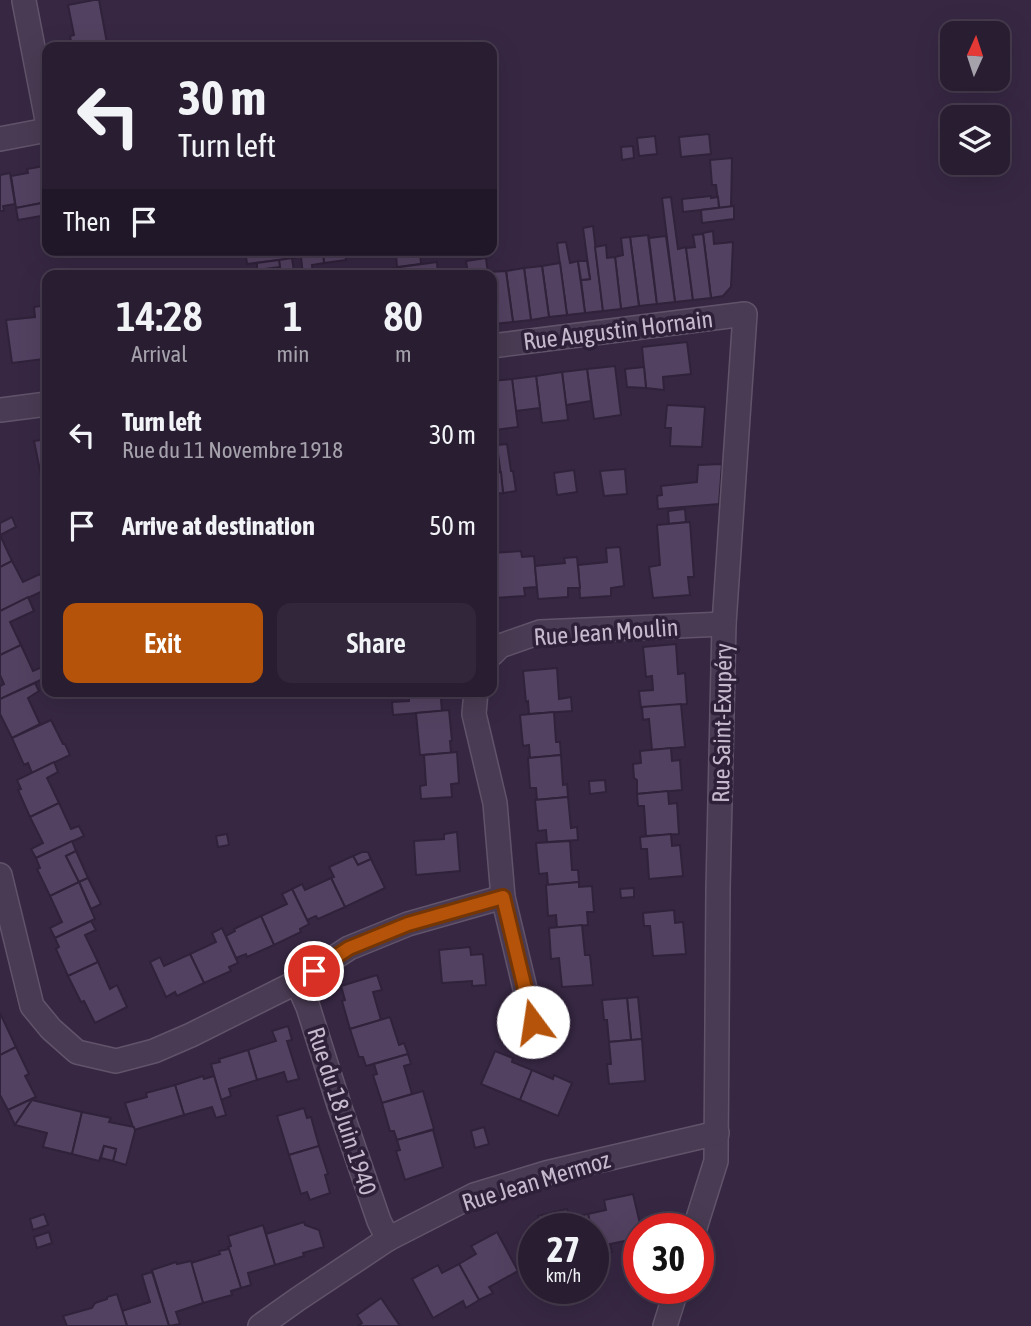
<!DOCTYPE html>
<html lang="en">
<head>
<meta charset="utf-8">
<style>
	body { margin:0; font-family:"Asap Condensed",sans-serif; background:#31263a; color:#f1f3f6; height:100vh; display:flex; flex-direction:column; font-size:26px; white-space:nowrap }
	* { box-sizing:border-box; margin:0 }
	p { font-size:23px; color:#a5a2ac }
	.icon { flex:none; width:38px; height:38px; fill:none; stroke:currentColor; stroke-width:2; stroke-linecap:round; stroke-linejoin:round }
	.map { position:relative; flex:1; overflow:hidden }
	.drawer { position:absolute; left:42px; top:270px; width:455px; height:427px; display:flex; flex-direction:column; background:#291d32; border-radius:14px; box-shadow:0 7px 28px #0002,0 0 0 2px #453b4d }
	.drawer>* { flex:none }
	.hud { position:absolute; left:42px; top:42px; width:455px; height:214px; border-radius:14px; box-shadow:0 7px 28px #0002,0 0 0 2px #453b4d; background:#291d32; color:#f1f3f6; overflow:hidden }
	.needle { width:46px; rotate:3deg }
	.buttons { position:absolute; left:940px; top:21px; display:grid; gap:14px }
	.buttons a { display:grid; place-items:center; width:70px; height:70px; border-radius:14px; background:#291d32; box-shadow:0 7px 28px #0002,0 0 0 2px #453b4d; font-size:35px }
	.speed { position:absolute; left:518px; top:1213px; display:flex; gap:14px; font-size:35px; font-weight:700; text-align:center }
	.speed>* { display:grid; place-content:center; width:91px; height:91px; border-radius:50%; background:#291d32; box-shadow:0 7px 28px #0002,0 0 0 2px #453b4d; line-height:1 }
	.speed small { font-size:18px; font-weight:400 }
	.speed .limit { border:10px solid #d22; background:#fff; color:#111 }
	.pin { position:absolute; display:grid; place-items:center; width:60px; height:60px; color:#fff; margin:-30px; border:4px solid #fff; border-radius:50%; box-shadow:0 2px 7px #0007 }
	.me { position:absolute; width:77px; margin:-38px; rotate:346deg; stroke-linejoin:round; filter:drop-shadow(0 0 5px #0008) }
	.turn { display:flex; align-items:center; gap:24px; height:147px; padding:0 21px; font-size:32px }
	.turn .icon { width:91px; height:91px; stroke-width:2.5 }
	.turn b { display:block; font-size:49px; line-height:60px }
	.then { display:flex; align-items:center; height:66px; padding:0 21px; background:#0003; gap:14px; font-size:26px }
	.eta { display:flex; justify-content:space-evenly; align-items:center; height:119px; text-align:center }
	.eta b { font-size:42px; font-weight:600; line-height:49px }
	.cta { display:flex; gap:14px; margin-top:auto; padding:14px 21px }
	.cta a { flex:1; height:80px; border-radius:14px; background:#b45309; color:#fff; font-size:28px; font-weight:600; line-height:80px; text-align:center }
	.cta a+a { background:#31263a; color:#f1f3f6 }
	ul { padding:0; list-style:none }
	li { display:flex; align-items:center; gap:21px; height:91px; padding:0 21px }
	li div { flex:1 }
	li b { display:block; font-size:26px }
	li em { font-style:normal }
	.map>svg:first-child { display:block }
	.building { fill:#534161; stroke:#30223a; stroke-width:2 }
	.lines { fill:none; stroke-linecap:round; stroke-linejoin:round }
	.minor-casing { stroke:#61546a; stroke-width:26 }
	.minor { stroke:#493b53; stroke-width:23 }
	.route-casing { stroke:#753606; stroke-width:18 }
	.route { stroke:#b45309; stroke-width:12 }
	.labels { text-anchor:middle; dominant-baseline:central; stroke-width:7; stroke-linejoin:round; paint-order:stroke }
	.street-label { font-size:24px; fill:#c5b9cd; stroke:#2e2038 }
</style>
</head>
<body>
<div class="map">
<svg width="1031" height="1326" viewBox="0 0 1031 1326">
	<rect width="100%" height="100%" fill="#372743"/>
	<!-- building -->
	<g class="building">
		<polygon points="94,0 99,0 107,43 84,47 72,47 70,36 74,35 68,5"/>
		<polygon points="709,134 711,154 681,157 679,137"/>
		<polygon points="655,136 657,154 639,156 637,138"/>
		<polygon points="633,146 634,158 622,160 621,147"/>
		<polygon points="732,158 731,207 719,208 716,185 712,185 710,160"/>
		<polygon points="44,166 47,186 47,202 16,208 11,176 28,173 27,169"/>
		<polygon points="10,173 15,204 3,206 4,211 0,211 0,175"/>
		<polygon points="711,196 711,198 718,197 719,208 683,212 682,199"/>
		<polygon points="671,197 678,249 686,247 693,300 675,302 662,198"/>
		<polygon points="47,202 47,215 18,220 16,208"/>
		<polygon points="734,206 734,219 702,223 701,210"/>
		<polygon points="593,226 603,311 585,313 581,280 590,279 583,228"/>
		<polygon points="713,231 714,244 733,242 731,287 723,296 711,298 703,233"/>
		<polygon points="703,234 711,298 693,300 686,248 695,247 693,235"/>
		<polygon points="648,235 657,304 639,306 630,237"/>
		<polygon points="666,236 675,302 657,304 649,238"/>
		<polygon points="630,237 639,306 621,309 615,257 623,255 621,238"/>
		<polygon points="566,242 570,263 578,261 585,313 567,315 557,243"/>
		<polygon points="606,245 607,258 615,257 621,309 603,311 595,247"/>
		<polygon points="245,250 294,250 295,258 247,264"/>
		<polygon points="420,251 421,264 397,267 396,255"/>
		<polygon points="345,252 346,260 324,263 323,254"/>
		<polygon points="323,254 324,263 312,265 313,275 303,275 301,257"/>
		<polygon points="292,258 294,271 280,273 279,260"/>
		<polygon points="486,258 488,275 468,275 466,261"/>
		<polygon points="279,260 280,267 257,270 257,263"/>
		<polygon points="578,261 587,261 590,279 581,280"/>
		<polygon points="437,262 438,275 393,275 393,268"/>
		<polygon points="560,263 567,315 549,317 542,266"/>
		<polygon points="542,266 549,317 531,320 524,268"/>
		<polygon points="524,268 531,320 513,322 506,271"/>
		<polygon points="506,271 513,322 493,324 492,275 488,275 488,272"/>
		<polygon points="47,305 47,331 41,332 44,359 12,363 6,320 35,317 34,307"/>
		<polygon points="687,342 691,374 663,377 664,390 646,388 642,347"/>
		<polygon points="615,366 621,415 594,419 587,369"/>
		<polygon points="644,367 646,388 627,387 625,369"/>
		<polygon points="587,369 591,401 566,405 562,372"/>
		<polygon points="562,372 568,420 542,423 536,376"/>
		<polygon points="536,376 540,408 516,411 512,379"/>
		<polygon points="512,379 518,427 495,430 492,402 492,381"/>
		<polygon points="667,405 705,407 702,447 670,446 671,428 665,428"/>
		<polygon points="47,439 47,490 44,490 34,441"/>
		<polygon points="507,444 511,471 513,471 516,491 503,493 497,445"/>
		<polygon points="722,464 719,504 658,509 657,496 662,495 661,486 697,482 698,465"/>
		<polygon points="625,469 627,494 604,496 600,471"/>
		<polygon points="574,470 577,492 557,495 554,473"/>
		<polygon points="501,472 503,493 492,494 492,473"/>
		<polygon points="685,509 686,522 669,524 668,511"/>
		<polygon points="12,517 16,527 0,535 12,561 0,567 0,523"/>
		<polygon points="690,522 694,577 688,577 690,595 653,598 649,567 660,565 657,525"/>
		<polygon points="620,547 624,586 611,588 611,596 580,598 578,565 607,562 606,548"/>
		<polygon points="521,551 522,557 534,556 537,587 524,588 525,596 494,598 493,585 492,586 492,553"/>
		<polygon points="577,557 580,588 568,588 568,597 538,599 535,566 565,563 564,558"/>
		<polygon points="12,561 23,582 40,574 47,589 0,611 0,567"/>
		<polygon points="28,597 34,611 10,622 21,645 0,655 0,611"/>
		<polygon points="676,644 678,674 685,673 687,704 641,708 639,691 653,690 652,676 646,677 643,647"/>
		<polygon points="21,645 33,671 47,665 47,677 0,699 0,686 4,684 0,675 0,655"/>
		<polygon points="557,668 559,699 571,697 572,711 529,714 528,701 526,702 523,671"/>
		<polygon points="35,683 39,691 28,698 40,724 12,738 0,714 0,699"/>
		<polygon points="409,691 442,691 443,699 441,699 442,711 393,715 392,702 409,701"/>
		<polygon points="681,704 685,747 652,750 649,719 643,720 642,707"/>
		<polygon points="449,710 452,741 450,741 451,753 420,755 416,713"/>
		<polygon points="554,712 556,742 560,742 561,755 530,758 529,745 523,746 520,715"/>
		<polygon points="51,720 63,744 65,744 70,755 32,773 28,763 24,765 12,738"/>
		<polygon points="671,748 672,761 680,760 682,790 637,794 637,780 634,778 633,764 641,763 640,751"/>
		<polygon points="457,752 459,783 451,784 452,797 421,799 420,786 426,785 424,755"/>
		<polygon points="561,755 563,785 567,784 568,797 537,800 536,788 530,788 528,758"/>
		<polygon points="54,762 58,772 47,778 59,803 30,817 18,790 21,789 17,780"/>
		<polygon points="605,780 606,792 590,794 589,781"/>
		<polygon points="668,791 669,804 677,803 679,834 646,836 644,806 638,806 637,794"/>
		<polygon points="568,797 571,828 577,827 578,840 547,842 546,830 538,831 535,800"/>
		<polygon points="59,803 71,829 79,826 84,836 36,858 31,849 43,843 30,817"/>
		<polygon points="457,832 460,871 416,875 414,841 444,839 444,834"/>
		<polygon points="227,834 229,845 218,847 216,836"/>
		<polygon points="671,834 672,846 680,845 683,876 649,879 647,849 641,849 640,837"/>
		<polygon points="72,841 76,851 66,856 79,882 50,896 37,869 40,868 36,858"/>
		<polygon points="570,841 572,870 578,870 579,882 548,885 547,873 539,874 536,843"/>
		<polygon points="76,851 88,878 79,882 66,856"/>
		<polygon points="362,852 368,852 371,859 358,865 353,856"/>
		<polygon points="353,856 358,865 371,859 385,888 345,907 331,878 334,877 329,867"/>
		<polygon points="88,878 101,904 91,909 79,882"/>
		<polygon points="331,878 345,907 318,919 316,916 307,920 292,889 302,884 305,890"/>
		<polygon points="79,882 95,919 55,938 50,928 62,922 50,896"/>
		<polygon points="579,882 579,887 592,886 594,912 587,912 588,925 557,928 556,915 548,916 546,885"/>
		<polygon points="634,888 634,897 621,898 620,889"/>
		<polygon points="292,889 309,924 300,929 301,932 274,945 261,916 287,904 282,894"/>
		<polygon points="674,910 675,923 683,922 686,954 653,956 650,926 644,926 643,913"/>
		<polygon points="261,916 274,945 247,957 246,954 236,958 226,936 235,931 234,929"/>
		<polygon points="91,921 96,930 85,935 98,962 68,976 56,949 59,947 55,938"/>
		<polygon points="582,925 585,955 590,955 593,985 562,987 559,958 551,959 549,928"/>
		<polygon points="222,928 238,963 229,967 231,971 204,983 190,954 216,942 212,933"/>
		<polygon points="470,947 471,955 483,954 486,985 472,986 472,981 442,983 439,950"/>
		<polygon points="190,954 204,983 177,996 175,992 166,997 150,962 160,957 164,966"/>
		<polygon points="98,962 110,989 117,985 127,1007 95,1023 84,1001 81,1002 68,976"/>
		<polygon points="377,975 382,990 373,992 381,1020 350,1029 342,1001 345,1000 341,986"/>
		<polygon points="638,997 642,1039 631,1040 627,998"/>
		<polygon points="627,998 631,1040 609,1042 607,1020 604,1020 602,1000"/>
		<polygon points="0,1013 16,1047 0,1055"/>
		<polygon points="390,1017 399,1045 404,1043 408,1054 366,1066 363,1057 359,1057 350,1029"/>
		<polygon points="288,1026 292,1040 287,1041 299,1079 287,1082 284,1072 257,1080 248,1050 276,1041 272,1031"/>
		<polygon points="642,1039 645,1081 609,1084 607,1064 611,1064 609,1042"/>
		<polygon points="16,1047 29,1074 25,1076 36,1097 8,1110 0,1095 0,1055"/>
		<polygon points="248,1050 257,1080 229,1089 231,1096 221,1100 211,1064 220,1062 219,1059"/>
		<polygon points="495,1051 513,1058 512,1062 532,1070 520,1100 481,1084"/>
		<polygon points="408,1054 411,1064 404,1066 412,1094 382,1103 373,1075 377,1074 374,1064"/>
		<polygon points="532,1070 553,1079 554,1075 572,1083 558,1116 520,1100"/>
		<polygon points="203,1076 204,1079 214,1076 226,1115 216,1118 212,1107 184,1115 175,1085"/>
		<polygon points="175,1085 184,1115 134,1130 125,1103 147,1097 146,1093"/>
		<polygon points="423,1091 434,1129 397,1140 394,1131 390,1131 382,1103"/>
		<polygon points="36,1097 32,1100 15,1125 8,1110"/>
		<polygon points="32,1100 82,1112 72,1154 43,1147 47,1133 15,1125"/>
		<polygon points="304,1108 307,1118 311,1117 319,1146 289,1155 277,1116"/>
		<polygon points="82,1112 111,1118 109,1122 134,1127 135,1131 126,1165 113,1161 116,1149 104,1146 99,1161 72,1154"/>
		<polygon points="484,1127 489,1144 475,1148 471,1131"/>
		<polygon points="433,1130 443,1167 405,1180 396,1151 400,1150 397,1140"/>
		<polygon points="104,1146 116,1149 113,1161 101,1158"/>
		<polygon points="319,1146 328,1174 325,1175 330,1193 310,1200 307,1192 301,1194 289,1155"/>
		<polygon points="633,1194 641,1228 639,1228 639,1238 610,1244 612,1252 597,1255 593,1237 593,1228 591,1228 588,1214 606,1210 604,1200"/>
		<polygon points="567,1209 569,1218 588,1214 591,1228 541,1228 538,1216"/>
		<polygon points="44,1214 48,1225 33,1230 30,1219"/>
		<polygon points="304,1222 305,1225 319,1230 324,1247 303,1253 304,1256 275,1265 266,1234"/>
		<polygon points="263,1225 275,1265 248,1273 251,1285 241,1288 228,1247 231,1246 228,1236"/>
		<polygon points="49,1232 52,1243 37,1248 34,1237"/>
		<polygon points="497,1232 518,1271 489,1287 493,1293 479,1300 459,1264 476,1254 471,1246"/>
		<polygon points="229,1249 241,1288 231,1291 232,1295 203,1303 191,1263 220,1254 219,1251"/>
		<polygon points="191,1261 203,1303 176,1312 180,1324 169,1326 152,1270 176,1262 177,1264"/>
		<polygon points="459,1264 479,1300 466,1308 463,1301 433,1318 412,1279 438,1265 442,1273"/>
		<polygon points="152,1272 169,1326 127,1326 122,1311 150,1302 142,1275"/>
		<polygon points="117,1294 127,1326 67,1326 63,1316 92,1308 95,1303 107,1299 107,1297"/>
		<polygon points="381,1298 400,1326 358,1326 362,1323 357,1315"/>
	</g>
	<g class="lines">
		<defs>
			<g id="minor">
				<polyline points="24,1 47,120"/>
				<polyline points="0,139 47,130"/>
				<polyline points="492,346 745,314 724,624 718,889 716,1161 695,1228"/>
				<polyline points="0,410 47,404"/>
				<polyline points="492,654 500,646 540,632 724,624"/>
				<polyline points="476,691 474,714 495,803 503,897 533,1022"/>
				<polyline points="0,875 32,1006 51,1029 77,1052 116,1061 154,1051 191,1035 297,982 349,948 408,924 503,897"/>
				<polyline points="297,982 308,1007 340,1108 379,1221 388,1239"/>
				<polyline points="260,1326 298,1299 388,1239 474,1195 546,1173 717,1133"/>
				<polyline points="665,1326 677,1288"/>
			</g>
		</defs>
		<!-- minor casing -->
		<use href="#minor" class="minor-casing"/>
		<!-- minor -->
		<use href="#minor" class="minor"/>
	</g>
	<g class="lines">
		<defs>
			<polyline id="route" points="314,971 349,948 408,924 503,897 533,1022"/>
		</defs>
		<!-- route casing -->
		<use href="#route" class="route-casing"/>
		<!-- route -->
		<use href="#route" class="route"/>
	</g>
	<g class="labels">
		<!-- street labels -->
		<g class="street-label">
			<text transform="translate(618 330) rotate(-7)">Rue Augustin Hornain</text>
			<text transform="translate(606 632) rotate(-4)">Rue Jean Moulin</text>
			<text transform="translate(722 723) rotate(-89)">Rue Saint-Exupéry</text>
			<text transform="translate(342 1111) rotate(72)">Rue du 18 Juin 1940</text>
			<text transform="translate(536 1181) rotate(-17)">Rue Jean Mermoz</text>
		</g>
	</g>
</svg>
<div class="buttons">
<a><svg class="needle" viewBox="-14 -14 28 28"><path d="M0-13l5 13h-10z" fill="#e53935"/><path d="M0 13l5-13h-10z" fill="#a5a2ac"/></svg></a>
<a><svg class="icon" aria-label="layers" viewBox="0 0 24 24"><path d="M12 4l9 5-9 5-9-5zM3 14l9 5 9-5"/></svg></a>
</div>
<div class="speed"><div>27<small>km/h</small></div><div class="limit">30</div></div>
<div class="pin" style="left:314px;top:971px;background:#d93025"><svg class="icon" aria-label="arrive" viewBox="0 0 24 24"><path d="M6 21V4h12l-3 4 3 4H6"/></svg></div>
<svg class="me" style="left:533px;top:1022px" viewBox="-20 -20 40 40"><circle r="19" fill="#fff"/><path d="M0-13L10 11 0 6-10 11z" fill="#b45309"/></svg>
<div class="hud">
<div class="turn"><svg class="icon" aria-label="left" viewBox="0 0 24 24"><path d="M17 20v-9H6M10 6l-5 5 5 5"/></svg><div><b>30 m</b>Turn left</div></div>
<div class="then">Then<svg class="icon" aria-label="arrive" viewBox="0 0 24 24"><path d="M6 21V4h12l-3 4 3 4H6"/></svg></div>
</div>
<section class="drawer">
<div class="eta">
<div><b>14:28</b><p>Arrival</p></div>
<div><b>1</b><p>min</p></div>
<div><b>80</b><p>m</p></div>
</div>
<ul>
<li><svg class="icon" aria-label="left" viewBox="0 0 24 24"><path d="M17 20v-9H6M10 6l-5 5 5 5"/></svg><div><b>Turn left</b><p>Rue du 11 Novembre 1918</p></div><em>30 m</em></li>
<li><svg class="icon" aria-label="arrive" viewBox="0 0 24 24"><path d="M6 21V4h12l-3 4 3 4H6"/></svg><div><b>Arrive at destination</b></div><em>50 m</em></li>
</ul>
<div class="cta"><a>Exit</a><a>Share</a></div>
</section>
</div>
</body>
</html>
